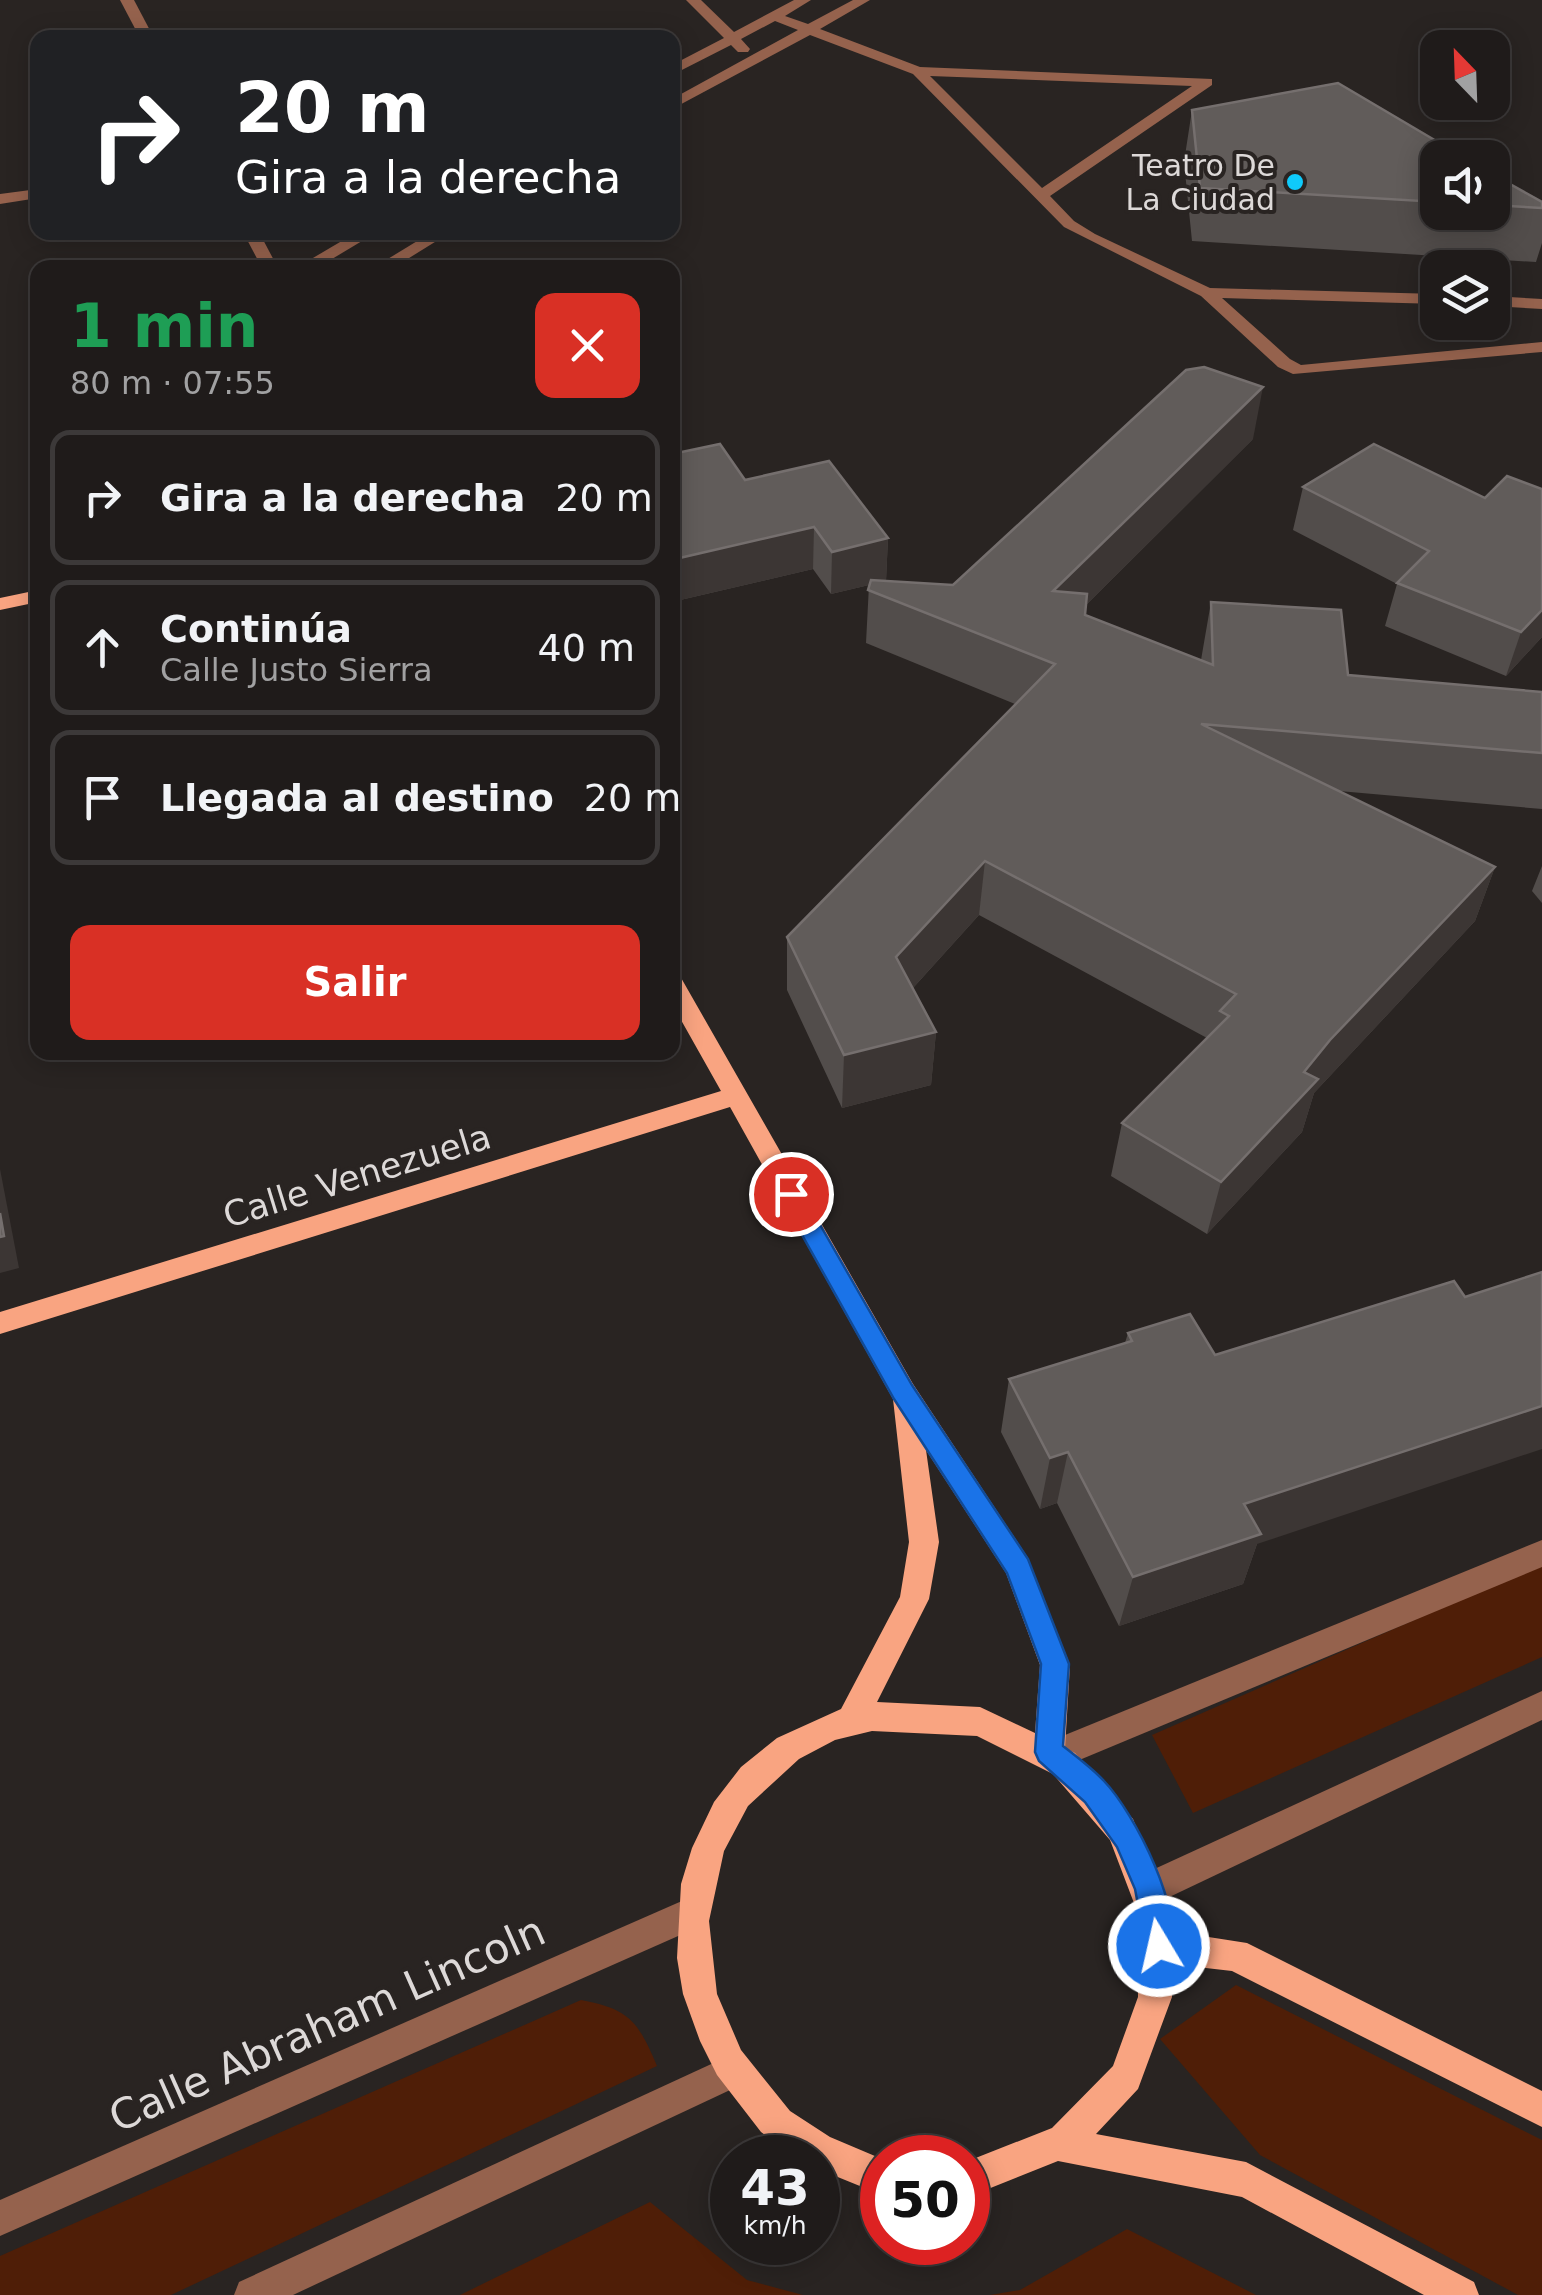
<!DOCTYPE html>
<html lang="es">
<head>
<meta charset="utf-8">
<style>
	body { margin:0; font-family:"DejaVu Sans",sans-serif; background:#2c2827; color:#f1f3f6; height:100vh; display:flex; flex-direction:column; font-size:38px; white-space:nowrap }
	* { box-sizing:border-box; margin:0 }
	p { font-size:32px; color:#a1a1a2 }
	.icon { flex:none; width:55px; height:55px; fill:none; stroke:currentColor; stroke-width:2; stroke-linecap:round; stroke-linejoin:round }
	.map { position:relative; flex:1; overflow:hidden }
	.drawer { position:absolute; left:30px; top:260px; width:650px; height:800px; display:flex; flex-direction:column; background:#1f1b1a; border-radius:20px; box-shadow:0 5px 25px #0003,0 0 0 2px #3c3939 }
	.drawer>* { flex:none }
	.banner { position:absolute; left:30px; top:30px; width:650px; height:210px; border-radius:20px; box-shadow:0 5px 25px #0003,0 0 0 2px #3c3939; background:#202124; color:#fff; overflow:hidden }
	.needle { width:65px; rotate:337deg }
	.controls { position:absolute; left:1420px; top:30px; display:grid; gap:20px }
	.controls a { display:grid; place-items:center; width:90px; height:90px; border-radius:20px; background:#1f1b1a; box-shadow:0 5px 25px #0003,0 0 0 2px #3c3939; font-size:50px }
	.speed { position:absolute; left:710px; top:2135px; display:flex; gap:20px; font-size:50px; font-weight:700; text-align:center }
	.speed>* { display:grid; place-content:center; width:130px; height:130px; border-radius:50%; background:#1f1b1a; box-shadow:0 5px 25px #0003,0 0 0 2px #3c3939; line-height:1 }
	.speed small { font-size:25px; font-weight:400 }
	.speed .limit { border:15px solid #d22; background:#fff; color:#111 }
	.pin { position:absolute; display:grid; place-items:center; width:85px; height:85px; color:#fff; margin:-42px; border:5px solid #fff; border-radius:50%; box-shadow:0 2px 10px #0007 }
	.me { position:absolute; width:110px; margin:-55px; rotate:351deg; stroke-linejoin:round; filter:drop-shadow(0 0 8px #0008) }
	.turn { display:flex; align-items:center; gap:35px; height:210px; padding:0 40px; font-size:45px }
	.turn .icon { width:130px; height:130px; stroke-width:2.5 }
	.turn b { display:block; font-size:70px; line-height:85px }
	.round { display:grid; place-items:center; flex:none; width:105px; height:105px; border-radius:20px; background:#2c2827 }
	.overview { display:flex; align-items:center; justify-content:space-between; height:170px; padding:0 40px }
	h1 { font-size:60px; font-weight:600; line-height:75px; color:#1e9e55 }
	.cta { display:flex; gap:20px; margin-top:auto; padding:20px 40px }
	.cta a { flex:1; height:115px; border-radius:20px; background:#d93025; color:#fff; font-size:40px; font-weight:600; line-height:115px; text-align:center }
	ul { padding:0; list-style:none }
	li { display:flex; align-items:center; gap:30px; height:135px; margin:0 20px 15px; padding:0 20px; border:5px solid #3c3939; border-radius:20px }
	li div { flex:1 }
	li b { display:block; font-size:38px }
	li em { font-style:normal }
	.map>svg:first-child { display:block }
	.green { fill:#4f1e07 }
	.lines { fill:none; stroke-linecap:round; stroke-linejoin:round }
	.minor { fill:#95624d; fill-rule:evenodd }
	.major { fill:#f9a481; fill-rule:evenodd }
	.wall { fill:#524d4b }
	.shaded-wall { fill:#3c3634 }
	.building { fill:#615c5a; stroke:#756f6e; stroke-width:2.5 }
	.route { fill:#1a73e8; stroke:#114b97; stroke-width:2.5 }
	.poi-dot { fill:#0fcafa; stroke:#292422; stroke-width:4 }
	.labels { text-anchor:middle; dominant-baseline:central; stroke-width:8; stroke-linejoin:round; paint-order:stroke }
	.far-poi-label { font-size:30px; fill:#ddd9d8; stroke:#292422; text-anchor:end }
	.street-label { font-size:35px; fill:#ddd9d8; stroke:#292422 }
	.near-street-label { font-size:42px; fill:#ddd9d8; stroke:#292422 }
</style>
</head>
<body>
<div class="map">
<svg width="1542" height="2295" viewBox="0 0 1542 2295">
	<rect width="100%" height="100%" fill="#292422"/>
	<!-- green -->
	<g class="green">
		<polygon points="1542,1564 1542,1657 1193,1813 1152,1735"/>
		<polygon points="1236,1985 1542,2140 1542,2295 1518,2295 1260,2155 1160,2039"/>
		<path d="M581,2000C629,2009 638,2021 657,2066L171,2295H0V2256Z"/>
		<polygon points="650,2202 747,2280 803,2295 460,2295"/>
		<polygon points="1127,2229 1256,2295 990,2295 1020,2290"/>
	</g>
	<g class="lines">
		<!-- minor -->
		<g class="minor">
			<polygon points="120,0 134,0 154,38 140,38"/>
			<path d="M686,0H701L734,32L794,0H811L785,16L808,24L853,0H870L820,29L920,67L1212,79V85L1050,196L1074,221L1095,234L1210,288L1438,294V304L1222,298L1290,359L1301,365L1542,342V352L1293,374L1278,367L1201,296L1064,227L913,74L810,35L672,109V99L798,30L775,21L741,39L750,49L748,52H738L731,45L672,75V65L724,38ZM930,76L1192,86L1042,188Z"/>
			<polygon points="38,189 38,198 0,204 0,194"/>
			<polygon points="243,232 259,232 278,268 262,268"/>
			<polygon points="357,232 377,232 317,268 296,268"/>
			<polygon points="432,232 451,232 393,268 373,268"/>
			<polygon points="1492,296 1542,299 1542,309 1492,306"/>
			<polygon points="1542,1540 1542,1567 1065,1766 1054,1770 1043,1766 1038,1755 1043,1744"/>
			<polygon points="1542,1691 1542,1720 1161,1901 1149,1905 1137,1901 1133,1889 1137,1877"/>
			<polygon points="691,1897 703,1901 707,1913 703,1925 0,2236 0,2200"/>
			<polygon points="733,2054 745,2059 750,2071 745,2083 293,2295 234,2295 239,2282"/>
		</g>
		<!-- major -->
		<g class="major">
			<polygon points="38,590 38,602 0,610 0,598"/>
			<path d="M672,974L680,976L913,1384L1028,1558L1070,1665L1065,1748L1075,1753L1133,1819L1170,1911V1931L1247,1943L1542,2091V2127L1232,1971L1171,1964L1172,1997L1138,2089L1096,2134L1246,2162L1474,2282L1479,2295H1424L1242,2197L1058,2161L968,2197V2161L1052,2128L1113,2066L1138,1997L1137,1911L1110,1840L1053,1774L977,1736L872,1731L835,1740L799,1759L748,1806L724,1851L709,1921L717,1994L741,2050L790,2111L830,2137L882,2159V2195L818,2169V2158H797L761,2132L717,2075L700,2041L683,1994L677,1958L681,1884L692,1848L714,1802L741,1767L777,1738L841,1709L900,1597L909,1542L893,1399L730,1107L0,1334V1312L721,1091L672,1004ZM926,1450L1006,1573L1040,1665L1035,1733L980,1707L877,1702L929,1599L939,1542Z"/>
		</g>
	</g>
	<!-- wall -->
	<g class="wall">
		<polygon points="1192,110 1438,158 1438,212 1492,212 1492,174 1542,202 1542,243 1536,262 1192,241 1184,162"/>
		<polygon points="1253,439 1086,605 1085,615 1201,660 1211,602 1348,675 1542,692 1542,809 1339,791 1495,867 1475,921 1314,1093 1302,1132 1207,1234 1111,1176 1122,1123 1207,1038 979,915 913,988 936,1032 931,1085 842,1108 787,990 787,937 1015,704 866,643 869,585 831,594 813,569 676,601 672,595 672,454 745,480 888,538 886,581 953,585"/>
		<polygon points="1374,444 1542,637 1506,676 1385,626 1397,584 1293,530 1303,487"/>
		<polygon points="1542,866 1542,903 1532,891"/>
		<polygon points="1128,1333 1257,1544 1243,1584 1119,1626 1057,1503 1040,1509 1001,1432 1009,1379 1125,1343"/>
	</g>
	<!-- shaded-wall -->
	<g class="shaded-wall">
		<polygon points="1263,387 1253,439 1046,645 1053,591"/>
		<polygon points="814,527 813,569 676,601 675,559"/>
		<polygon points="888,538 886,581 831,594 832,552"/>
		<polygon points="1542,610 1542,637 1506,676 1521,632"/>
		<polygon points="985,861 979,915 893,1010 896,957"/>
		<polygon points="1495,867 1475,921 1314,1093 1302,1132 1207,1234 1221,1182 1304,1072 1330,1040"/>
		<polygon points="936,1032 931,1085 842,1108 844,1055"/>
		<polygon points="0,1169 19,1268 0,1273"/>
		<polygon points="1542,1406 1542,1449 1257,1544 1243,1584 1119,1626 1133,1577 1244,1504"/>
		<polygon points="1068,1452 1057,1503 1040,1509 1050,1458"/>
	</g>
	<!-- building -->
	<g class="building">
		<polygon points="1338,83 1465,158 1438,158 1438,202 1200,188 1192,110"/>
		<polygon points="1492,174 1542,202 1542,208 1492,205"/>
		<polygon points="1204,367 1263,387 1053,591 1087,594 1085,615 1213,665 1211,602 1341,610 1348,675 1542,692 1542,753 1201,724 1495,867 1330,1040 1304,1072 1318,1079 1221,1182 1122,1123 1229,1016 1220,1011 1236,994 985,861 896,957 936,1032 844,1055 787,937 1055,664 868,590 871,580 953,585 1186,370"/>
		<polygon points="720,444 745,480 829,461 888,538 832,552 814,527 675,559 672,555 672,454"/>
		<polygon points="1374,444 1485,498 1507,476 1542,489 1542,610 1521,632 1397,583 1429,551 1303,487"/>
		<polygon points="0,1213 4,1236 0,1237"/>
		<polygon points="1542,1272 1542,1406 1244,1504 1261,1534 1133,1577 1068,1452 1050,1458 1009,1379 1132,1341 1128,1333 1190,1314 1215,1355 1454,1281 1465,1297"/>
	</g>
	<!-- route -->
	<path class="route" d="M791,1185L799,1188L912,1385L1028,1559L1069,1664L1063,1746C1077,1757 1092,1768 1104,1781C1134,1812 1187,1915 1169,1957L1159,1961L1148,1957L1135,1889L1117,1847L1085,1802L1039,1761L1035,1752L1041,1664L1007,1573L894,1399L783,1201L780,1194Z"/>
	<!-- markers -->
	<circle class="poi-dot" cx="1295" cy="182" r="10"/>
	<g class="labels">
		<!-- far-poi labels -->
		<g class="far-poi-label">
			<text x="1275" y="165">Teatro De<tspan x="1275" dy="34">La Ciudad</tspan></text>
		</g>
		<!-- street labels -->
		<g class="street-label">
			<text transform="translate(357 1176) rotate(-17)">Calle Venezuela</text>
		</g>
		<!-- near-street labels -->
		<g class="near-street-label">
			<text transform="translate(327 2024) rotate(-24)">Calle Abraham Lincoln</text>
		</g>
	</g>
</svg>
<div class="controls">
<a><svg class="needle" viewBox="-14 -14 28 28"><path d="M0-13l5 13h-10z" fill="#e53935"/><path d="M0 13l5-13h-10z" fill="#a1a1a2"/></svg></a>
<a><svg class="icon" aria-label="sound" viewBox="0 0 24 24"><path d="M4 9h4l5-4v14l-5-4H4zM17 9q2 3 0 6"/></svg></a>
<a><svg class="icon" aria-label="layers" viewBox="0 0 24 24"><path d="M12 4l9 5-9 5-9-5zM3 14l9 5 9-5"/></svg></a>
</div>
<div class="speed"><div>43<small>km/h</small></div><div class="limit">50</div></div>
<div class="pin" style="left:791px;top:1194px;background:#d93025"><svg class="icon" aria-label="arrive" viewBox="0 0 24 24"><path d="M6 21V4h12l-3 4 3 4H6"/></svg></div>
<svg class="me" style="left:1159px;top:1946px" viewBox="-20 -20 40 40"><circle r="17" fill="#1a73e8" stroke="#fff" stroke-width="3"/><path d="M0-11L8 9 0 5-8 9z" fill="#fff"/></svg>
<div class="banner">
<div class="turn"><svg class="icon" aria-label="right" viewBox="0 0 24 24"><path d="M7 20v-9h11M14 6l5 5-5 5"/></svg><div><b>20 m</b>Gira a la derecha</div></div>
</div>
<section class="drawer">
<div class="overview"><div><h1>1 min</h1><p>80 m · 07:55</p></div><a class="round" style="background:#d93025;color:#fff"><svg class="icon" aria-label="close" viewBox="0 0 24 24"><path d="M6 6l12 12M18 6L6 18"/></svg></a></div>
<ul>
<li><svg class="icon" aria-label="right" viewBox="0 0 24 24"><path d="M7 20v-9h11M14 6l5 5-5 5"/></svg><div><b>Gira a la derecha</b></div><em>20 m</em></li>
<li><svg class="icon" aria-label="ahead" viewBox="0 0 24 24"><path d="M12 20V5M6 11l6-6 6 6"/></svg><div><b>Continúa</b><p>Calle Justo Sierra</p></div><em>40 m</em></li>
<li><svg class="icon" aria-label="arrive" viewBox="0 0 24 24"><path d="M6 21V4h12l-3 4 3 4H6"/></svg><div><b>Llegada al destino</b></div><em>20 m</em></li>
</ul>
<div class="cta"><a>Salir</a></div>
</section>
</div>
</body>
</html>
